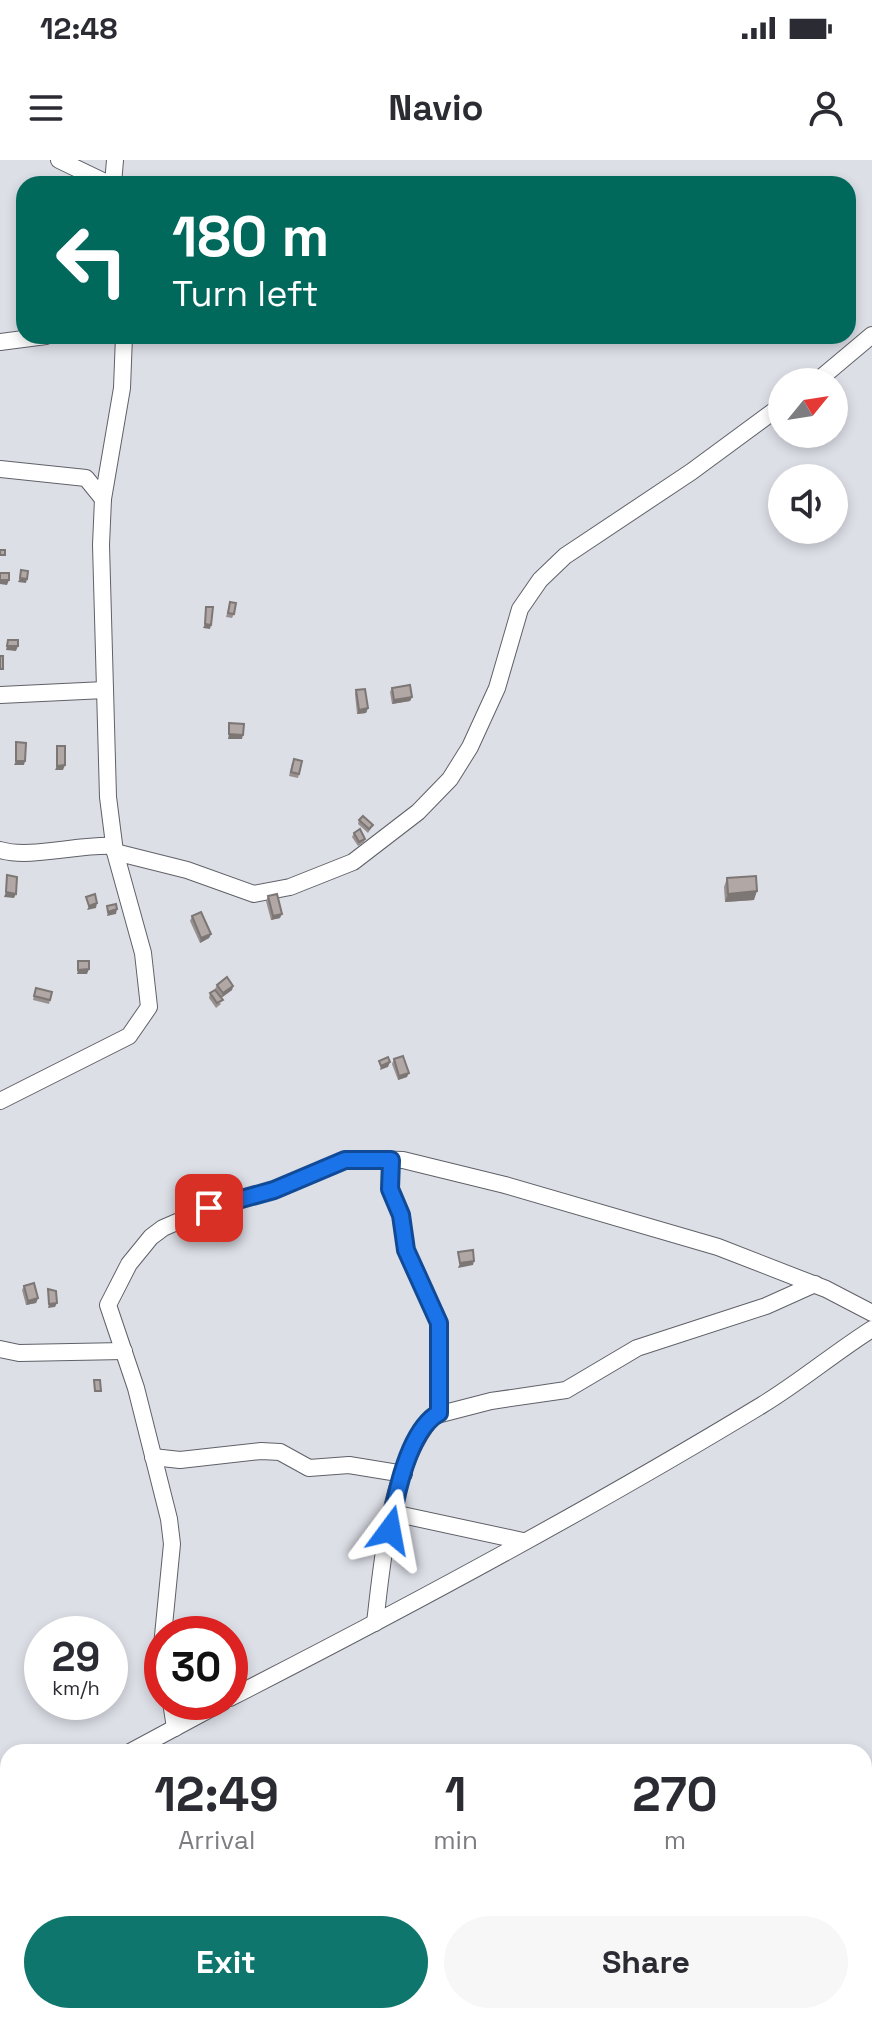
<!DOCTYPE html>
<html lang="en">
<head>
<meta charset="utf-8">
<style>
	body { margin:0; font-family:"Space Grotesk",sans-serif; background:#f7f7f7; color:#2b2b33; height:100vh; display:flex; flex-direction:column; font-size:30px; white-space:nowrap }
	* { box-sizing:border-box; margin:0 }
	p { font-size:26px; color:#7c7c81 }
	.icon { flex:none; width:44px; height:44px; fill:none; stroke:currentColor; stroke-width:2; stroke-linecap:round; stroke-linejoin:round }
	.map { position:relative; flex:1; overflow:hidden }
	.side { position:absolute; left:0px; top:1584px; width:872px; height:280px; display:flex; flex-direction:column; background:#fff; border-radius:24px 24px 0 0; box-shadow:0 4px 12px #0003 }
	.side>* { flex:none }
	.hud { position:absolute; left:16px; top:16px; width:840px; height:168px; border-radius:24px; box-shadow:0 4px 12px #0003; background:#00695c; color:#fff; overflow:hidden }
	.needle { width:52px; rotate:60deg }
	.controls { position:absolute; left:768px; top:208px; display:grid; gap:16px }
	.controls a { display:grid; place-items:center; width:80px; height:80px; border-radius:50%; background:#fff; box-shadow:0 4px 12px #0003; font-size:40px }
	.speed { position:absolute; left:24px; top:1456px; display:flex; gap:16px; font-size:40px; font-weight:700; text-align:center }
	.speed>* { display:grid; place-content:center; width:104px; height:104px; border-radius:50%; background:#fff; box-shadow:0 4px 12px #0003; line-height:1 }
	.speed small { font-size:20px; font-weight:400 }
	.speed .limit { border:12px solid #d22; background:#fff; color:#111 }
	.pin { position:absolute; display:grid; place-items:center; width:68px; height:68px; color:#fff; margin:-34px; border-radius:16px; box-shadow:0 4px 12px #0006 }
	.me { position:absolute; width:88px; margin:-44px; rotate:13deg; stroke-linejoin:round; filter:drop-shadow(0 0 6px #0008) }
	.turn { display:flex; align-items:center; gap:28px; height:168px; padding:0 24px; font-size:36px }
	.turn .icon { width:104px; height:104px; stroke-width:2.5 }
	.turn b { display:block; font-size:56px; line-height:68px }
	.eta { display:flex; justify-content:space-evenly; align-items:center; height:136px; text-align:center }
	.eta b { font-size:48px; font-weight:700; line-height:56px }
	.button { display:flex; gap:16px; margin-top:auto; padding:16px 24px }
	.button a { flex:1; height:92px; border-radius:48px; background:#0f766e; color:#fff; font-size:32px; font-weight:700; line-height:92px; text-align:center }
	.button a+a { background:#f7f7f7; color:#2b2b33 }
	.status { display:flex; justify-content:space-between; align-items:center; height:56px; padding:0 40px; background:#fff; direction:ltr }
	.status svg { height:22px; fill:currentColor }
	header { display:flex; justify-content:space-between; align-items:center; height:104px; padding:0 24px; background:#fff; font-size:36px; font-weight:700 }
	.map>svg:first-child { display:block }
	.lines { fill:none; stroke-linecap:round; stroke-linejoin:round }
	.street-casing { stroke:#5f6168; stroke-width:18 }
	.street { stroke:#fff; stroke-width:16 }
	.wall { fill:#98908f }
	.shaded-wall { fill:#7c7674 }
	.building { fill:#b1a8a6; stroke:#7c7674; stroke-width:2 }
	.route-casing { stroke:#114b97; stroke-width:20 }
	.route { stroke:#1a73e8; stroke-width:14 }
</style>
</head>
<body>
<div class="status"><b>12:48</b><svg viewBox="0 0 49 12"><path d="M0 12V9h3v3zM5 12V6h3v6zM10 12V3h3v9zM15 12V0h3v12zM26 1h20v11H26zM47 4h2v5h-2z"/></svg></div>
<header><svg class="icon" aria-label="menu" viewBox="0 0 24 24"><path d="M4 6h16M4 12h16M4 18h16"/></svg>Navio<svg class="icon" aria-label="person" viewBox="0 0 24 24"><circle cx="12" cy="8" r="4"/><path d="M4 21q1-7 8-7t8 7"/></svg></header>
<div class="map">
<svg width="872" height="1864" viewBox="0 0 872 1864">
	<rect width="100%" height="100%" fill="#dddfe7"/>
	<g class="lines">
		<defs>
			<g id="street">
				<polyline points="59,0 109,24"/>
				<polyline points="113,24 115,0"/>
				<polyline points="0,182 46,176"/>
				<polyline points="816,222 872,175"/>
				<polyline points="0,309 86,318 103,339"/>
				<polyline points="0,535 105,530"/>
				<path d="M0,690C30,699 78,684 114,686"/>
				<polyline points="115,692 187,710 254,734 290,727 353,702 418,652 450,619 470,587 497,528 520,449 540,420 565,396 691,312 782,245"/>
				<polyline points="0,941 129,876 149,847 143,793 115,692 108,637 101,385 103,339 122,228 124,176"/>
				<polyline points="391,1000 390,1029 401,1055 406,1090 439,1163 439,1253"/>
				<polyline points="0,1189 19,1193 124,1191"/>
				<polyline points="153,1297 180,1300 261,1291 280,1292 309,1308 349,1305 404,1314"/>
				<polyline points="393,1353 523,1381"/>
				<path d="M375,1463C383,1396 389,1310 433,1256L491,1241L566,1230L637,1188L766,1146L815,1124"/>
				<polyline points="162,1486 172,1384 169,1359 136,1228 108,1145 129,1104 151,1077 163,1068 209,1048 274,1030 345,1000 370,999 403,1000 505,1025 718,1087 826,1129 872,1153"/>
				<path d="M230,1538C410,1446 589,1350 762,1245C800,1222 834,1193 872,1169"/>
				<polyline points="171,1542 175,1568"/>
				<polyline points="130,1592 223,1542"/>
				<polyline points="0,1657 8,1653"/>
			</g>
		</defs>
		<!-- street casing -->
		<use href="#street" class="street-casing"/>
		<!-- street -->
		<use href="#street" class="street"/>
	</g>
	<!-- wall -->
	<g class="wall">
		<polygon points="230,442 234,454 232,458 226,457"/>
		<polygon points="392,528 412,537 410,541 392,544 390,532"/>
		<polygon points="356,530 368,548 366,553 357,554 355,534"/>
		<polygon points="292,603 299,614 298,618 289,616"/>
		<polygon points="359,660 373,665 368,673 358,664"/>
		<polygon points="354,673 365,679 364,683 358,686 352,677"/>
		<polygon points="727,718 754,740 725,742 724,727"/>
		<polygon points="268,736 280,758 271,760 266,741"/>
		<polygon points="192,756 211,774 209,778 200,783 190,761"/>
		<polygon points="217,825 233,826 232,830 221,838 215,829"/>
		<polygon points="36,828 52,832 49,844 33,840"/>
		<polygon points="210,833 221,844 216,848 209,838"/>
		<polygon points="394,899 407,917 398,920 392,904"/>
		<polygon points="24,1126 38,1138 36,1143 26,1145 22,1130"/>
	</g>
	<!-- shaded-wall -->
	<g class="shaded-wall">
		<polygon points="20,418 27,419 26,423 18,422"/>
		<polygon points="0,420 9,420 7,425 0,424"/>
		<polygon points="205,464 211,465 210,469 203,468"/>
		<polygon points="7,486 18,486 16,491 6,490"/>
		<polygon points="412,537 410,541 392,544 394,540"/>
		<polygon points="368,548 366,553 357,554 359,550"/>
		<polygon points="229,574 243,575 242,579 228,579"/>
		<polygon points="16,601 25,601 24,605 14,605"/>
		<polygon points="65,605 63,610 55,610 57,606"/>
		<polygon points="757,731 754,740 725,742 728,734"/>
		<polygon points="6,732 16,734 14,738 4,737"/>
		<polygon points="97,743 96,748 87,750 89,746"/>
		<polygon points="117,749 116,754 107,756 108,752"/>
		<polygon points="282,754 280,758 271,760 273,756"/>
		<polygon points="211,774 209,778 200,783 201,778"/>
		<polygon points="89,809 87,814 77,814 78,810"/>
		<polygon points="233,826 232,830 221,838 223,833"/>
		<polygon points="390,902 388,907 380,910 381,906"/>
		<polygon points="409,913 407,917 398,920 399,916"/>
		<polygon points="474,1101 473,1105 458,1108 460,1103"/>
		<polygon points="38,1138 36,1143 26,1145 28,1141"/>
		<polygon points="57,1143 55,1147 48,1148 49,1144"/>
	</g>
	<!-- building -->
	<g class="building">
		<rect x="0" y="390" width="5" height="5"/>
		<polygon points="21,410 28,411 27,419 20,418"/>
		<rect x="0" y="413" width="9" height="7"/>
		<polygon points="230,442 236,443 234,454 228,453"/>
		<polygon points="206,447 213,447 211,465 205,464"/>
		<polygon points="8,480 18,480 18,486 7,486"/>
		<rect x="0" y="496" width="3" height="13"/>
		<polygon points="410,525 412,537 394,540 392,528"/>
		<polygon points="365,529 368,548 359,550 356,530"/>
		<polygon points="229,563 244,564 243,575 229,574"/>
		<polygon points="16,582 26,583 25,601 16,601"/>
		<polygon points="57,586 65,586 65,605 57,606"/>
		<polygon points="294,599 302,601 299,614 291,612"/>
		<polygon points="363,656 373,665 369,669 359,660"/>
		<polygon points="360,669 365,679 359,682 354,673"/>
		<polygon points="7,715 17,717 16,734 6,732"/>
		<polygon points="756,716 757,731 728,734 727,718"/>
		<polygon points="95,734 97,743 89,746 86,737"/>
		<polygon points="277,734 282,754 273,756 268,736"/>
		<polygon points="116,744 117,749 108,752 107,746"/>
		<polygon points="201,752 211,774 201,778 192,756"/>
		<polygon points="78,801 89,801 89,809 78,810"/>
		<polygon points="227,817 233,826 223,833 217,825"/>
		<polygon points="36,828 52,832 50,840 34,836"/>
		<polygon points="215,830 223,840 217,843 210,833"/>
		<polygon points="403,896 409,913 399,916 394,899"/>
		<polygon points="388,897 390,902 381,906 379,901"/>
		<polygon points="473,1090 474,1101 460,1103 458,1092"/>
		<polygon points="34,1123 38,1138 28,1141 24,1126"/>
		<polygon points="48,1129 56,1131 57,1143 49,1144"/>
		<polygon points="94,1220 100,1220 101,1231 95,1231"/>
	</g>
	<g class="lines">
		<defs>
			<path id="route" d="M209,1048L274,1030L345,1000H391L390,1029L401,1055L406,1090L439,1163V1253C408,1270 395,1338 390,1370"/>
		</defs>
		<!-- route casing -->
		<use href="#route" class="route-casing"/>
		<!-- route -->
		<use href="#route" class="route"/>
	</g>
</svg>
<div class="controls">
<a><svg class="needle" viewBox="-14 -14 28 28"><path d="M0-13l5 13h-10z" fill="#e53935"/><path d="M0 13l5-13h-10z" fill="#7c7c81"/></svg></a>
<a><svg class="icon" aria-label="sound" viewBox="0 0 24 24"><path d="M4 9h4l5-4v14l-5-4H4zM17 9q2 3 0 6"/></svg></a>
</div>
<div class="speed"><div>29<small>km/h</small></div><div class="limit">30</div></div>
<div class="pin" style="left:209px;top:1048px;background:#d93025"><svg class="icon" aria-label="arrive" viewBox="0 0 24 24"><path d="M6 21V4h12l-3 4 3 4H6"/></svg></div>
<svg class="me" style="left:390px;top:1370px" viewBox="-20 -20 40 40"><path d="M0-17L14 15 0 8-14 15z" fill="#1a73e8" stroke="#fff" stroke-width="4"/></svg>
<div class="hud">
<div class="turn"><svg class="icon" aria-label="left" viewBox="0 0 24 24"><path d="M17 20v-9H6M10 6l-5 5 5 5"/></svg><div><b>180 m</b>Turn left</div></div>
</div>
<section class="side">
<div class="eta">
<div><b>12:49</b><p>Arrival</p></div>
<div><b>1</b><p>min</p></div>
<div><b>270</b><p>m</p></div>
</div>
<div class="button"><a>Exit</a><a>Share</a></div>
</section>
</div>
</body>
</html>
